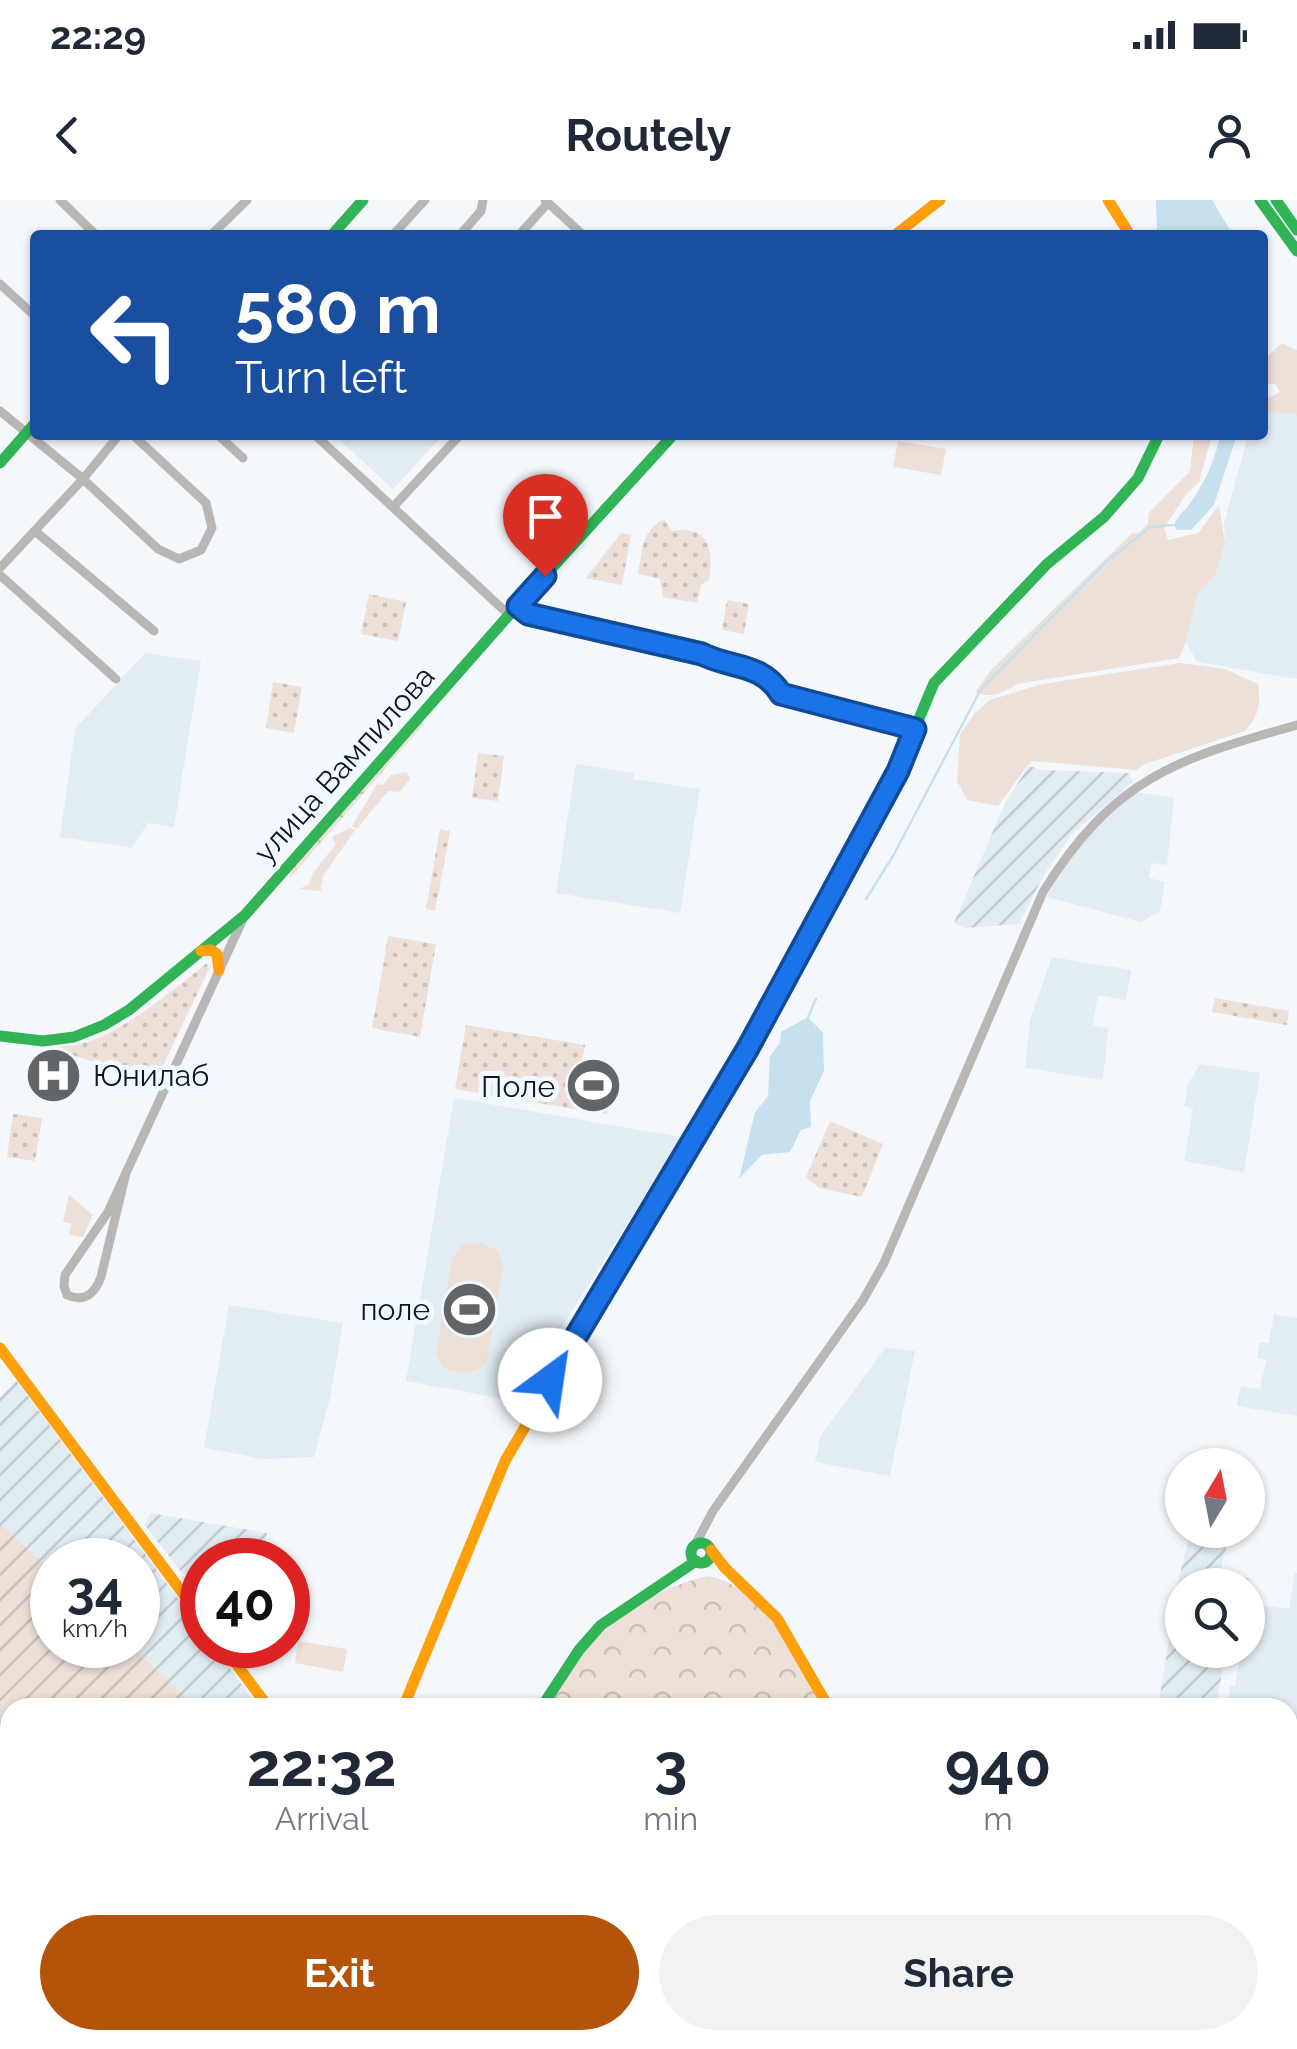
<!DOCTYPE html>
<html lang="en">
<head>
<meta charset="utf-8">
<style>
	body { margin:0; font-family:Raleway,sans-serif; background:#f2f2f3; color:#1f2937; height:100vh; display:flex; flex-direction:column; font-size:38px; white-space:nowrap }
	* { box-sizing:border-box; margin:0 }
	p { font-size:32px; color:#747a83 }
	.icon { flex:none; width:55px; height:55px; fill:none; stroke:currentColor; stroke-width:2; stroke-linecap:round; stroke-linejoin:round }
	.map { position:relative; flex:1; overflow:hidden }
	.details { position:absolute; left:0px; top:1498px; width:1298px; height:352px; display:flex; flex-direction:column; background:#fff; border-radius:30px 30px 0 0; box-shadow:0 2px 8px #0004 }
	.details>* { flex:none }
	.hud { position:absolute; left:30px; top:30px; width:1238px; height:210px; border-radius:10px; box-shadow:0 2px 8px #0004; background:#1a4fa0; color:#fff; overflow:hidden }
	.needle { width:65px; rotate:10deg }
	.tools { position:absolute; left:1165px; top:1248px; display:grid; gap:20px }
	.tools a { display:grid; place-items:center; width:100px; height:100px; border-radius:50%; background:#fff; box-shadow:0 2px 8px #0004; font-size:50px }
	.speed { position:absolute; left:30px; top:1338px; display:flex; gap:20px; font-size:50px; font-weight:700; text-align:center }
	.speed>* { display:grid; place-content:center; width:130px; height:130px; border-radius:50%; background:#fff; box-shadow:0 2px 8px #0004; line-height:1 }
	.speed small { font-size:25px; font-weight:400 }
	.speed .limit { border:15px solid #d22; background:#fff; color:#111 }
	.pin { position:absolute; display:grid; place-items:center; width:85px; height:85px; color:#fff; margin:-102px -42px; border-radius:50% 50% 50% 0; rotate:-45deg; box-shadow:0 0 10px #0007 }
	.pin .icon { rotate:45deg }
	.me { position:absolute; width:110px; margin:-55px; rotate:31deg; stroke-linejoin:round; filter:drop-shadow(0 0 8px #0008) }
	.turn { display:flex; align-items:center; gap:35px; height:210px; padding:0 40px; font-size:45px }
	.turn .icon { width:130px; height:130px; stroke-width:2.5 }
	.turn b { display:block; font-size:70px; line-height:85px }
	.eta { display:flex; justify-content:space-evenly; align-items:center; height:170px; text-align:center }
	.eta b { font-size:60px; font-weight:700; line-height:70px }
	.action { display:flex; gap:20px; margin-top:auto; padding:20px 40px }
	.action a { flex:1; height:115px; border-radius:60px; background:#b45309; color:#fff; font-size:40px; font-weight:700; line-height:115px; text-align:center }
	.action a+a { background:#f2f2f3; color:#1f2937 }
	.status { display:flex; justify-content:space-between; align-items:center; height:70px; padding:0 50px; background:#fff; direction:ltr }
	.status svg { height:28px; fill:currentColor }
	header { display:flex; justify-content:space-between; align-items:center; height:130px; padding:0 40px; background:#fff; font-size:45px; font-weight:700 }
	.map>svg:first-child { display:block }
	.built { fill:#e1ecf3 }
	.industrial { fill:url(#industrial-furrows) }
	.grass { fill:#ede0d8 }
	.forest { fill:url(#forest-crowns) }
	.park { fill:url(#park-dots) }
	.garden { fill:url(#garden-furrows) }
	.water { fill:#c7e0ef }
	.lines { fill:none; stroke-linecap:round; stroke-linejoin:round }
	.stream { stroke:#c7e0ef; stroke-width:2.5 }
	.street { stroke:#b8b7b5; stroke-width:9 }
	.fast { stroke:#30b455; stroke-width:11 }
	.slow { stroke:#ff9f0a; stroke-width:11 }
	.route-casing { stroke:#114b97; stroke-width:25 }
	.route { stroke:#1a73e8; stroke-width:18 }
	.labels { text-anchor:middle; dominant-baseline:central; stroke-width:10; stroke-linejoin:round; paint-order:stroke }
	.street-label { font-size:30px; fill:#131617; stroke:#f0f9ff }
	.poi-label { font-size:30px; fill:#131617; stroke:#f0f9ff; text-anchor:end }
</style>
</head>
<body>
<div class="status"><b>22:29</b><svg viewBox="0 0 49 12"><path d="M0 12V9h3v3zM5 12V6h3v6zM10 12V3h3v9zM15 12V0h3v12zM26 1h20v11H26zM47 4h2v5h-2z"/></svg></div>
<header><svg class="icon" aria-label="back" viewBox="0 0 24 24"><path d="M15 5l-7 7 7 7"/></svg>Routely<svg class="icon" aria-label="person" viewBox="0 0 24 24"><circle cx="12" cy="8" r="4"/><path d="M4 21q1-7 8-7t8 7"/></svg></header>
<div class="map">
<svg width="1297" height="1849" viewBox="0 0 1297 1849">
	<defs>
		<pattern id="industrial-furrows" width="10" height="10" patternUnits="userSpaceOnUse" patternTransform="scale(2.5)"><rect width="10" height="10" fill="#e1ecf3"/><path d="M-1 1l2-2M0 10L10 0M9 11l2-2" fill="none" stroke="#c0cad0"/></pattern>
		<pattern id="forest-crowns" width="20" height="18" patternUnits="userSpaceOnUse" patternTransform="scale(2.5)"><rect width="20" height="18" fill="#ede0d8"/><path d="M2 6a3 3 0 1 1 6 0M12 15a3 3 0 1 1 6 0" fill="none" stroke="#cabfb9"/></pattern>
		<pattern id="park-dots" width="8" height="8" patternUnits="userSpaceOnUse" patternTransform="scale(2.5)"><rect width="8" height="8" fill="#ede0d8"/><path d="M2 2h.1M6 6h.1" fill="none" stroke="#cabfb9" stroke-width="1.8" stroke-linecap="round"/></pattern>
		<pattern id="garden-furrows" width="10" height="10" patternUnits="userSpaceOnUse" patternTransform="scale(2.5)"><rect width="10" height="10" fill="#ede0d8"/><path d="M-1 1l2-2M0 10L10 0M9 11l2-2" fill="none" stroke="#cabfb9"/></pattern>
	</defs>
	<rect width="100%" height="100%" fill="#f4f8fc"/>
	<!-- built -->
	<g class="built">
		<polygon points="1268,210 1296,214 1297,217 1297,479 1197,462 1186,442 1197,395 1215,376 1225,343 1224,324 1248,235 1262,235 1263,211"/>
		<polygon points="334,235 443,235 393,289"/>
		<polygon points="145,453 201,461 174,627 148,623 132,648 60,637 75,529"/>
		<polygon points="576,564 634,573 633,579 700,589 680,713 556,693"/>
		<polygon points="1136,592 1174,598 1167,665 1152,663 1149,678 1165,682 1160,711 1141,722 1047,697 1067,662 1093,631"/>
		<polygon points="1052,757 1131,770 1126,800 1098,795 1093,825 1108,828 1103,880 1025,868 1030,820"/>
		<polygon points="1200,864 1260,873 1244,972 1184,961 1193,909 1184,906 1188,884"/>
		<polygon points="454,898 682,937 515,1201 406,1181"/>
		<polygon points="229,1105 343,1123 330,1197 314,1257 264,1259 204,1248"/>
		<polygon points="1274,1114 1297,1118 1297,1216 1237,1206 1241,1186 1260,1189 1266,1160 1257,1158 1260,1143 1269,1143"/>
		<polygon points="885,1148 915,1151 890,1276 815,1262 820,1237"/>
		<polygon points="1295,1373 1297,1373 1297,1564 1288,1562 1288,1508 1227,1507 1230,1486 1235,1486 1241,1450 1248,1450 1248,1403 1289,1409"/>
	</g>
	<!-- industrial -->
	<g class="industrial">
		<polygon points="1029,566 1042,570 1129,573 1133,582 1072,634 1044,675 1019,724 965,728 954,723 1006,601"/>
		<polygon points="16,1180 202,1431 202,1445 213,1445 258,1507 197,1507 130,1445 138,1445 138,1360 52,1360 52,1372 0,1323 0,1198"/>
		<polygon points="150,1313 267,1333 262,1360 202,1360 202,1377 182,1373 145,1325"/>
		<polygon points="1196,1330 1219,1332 1226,1347 1221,1369 1228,1374 1251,1379 1251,1390 1248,1389 1248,1385 1182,1385 1182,1450 1226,1450 1216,1507 1158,1507 1179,1378 1187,1345"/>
		<polygon points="1297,1770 1297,1849 1040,1849 1043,1840 1288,1840 1288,1773"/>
	</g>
	<!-- grass -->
	<g class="grass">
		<polygon points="1282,143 1297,150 1297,217 1295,214 1263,211 1263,200 1280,192 1275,184 1263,184 1263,160"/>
		<path d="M1194,235H1212L1199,282L1187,293L1164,328L1168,340L1198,333L1219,305L1225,343L1215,376L1197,395L1186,442L1179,458L1017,484C1004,493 990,499 975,492L992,469L1132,333H1139L1148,323V314L1190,271Z"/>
		<polygon points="898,241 946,249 941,275 893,267"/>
		<path d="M1181,463L1225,469L1258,484C1261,504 1259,516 1245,531L1145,564L1136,570L1031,561L998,606L967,600L957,581L960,534L975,513L990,500L1042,484Z"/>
		<polygon points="406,572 410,579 400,592 388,591 357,629 352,626 377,584 383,585 391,575"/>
		<polygon points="349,628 355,630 323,676 321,691 300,689 309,684 313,673 336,644 332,637"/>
		<polygon points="383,766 402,769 395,809 376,806"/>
		<polygon points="583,859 614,864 607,914 574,909"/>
		<polygon points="69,995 93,1015 83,1037 69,1035 71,1023 63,1022"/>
		<path d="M480,1043L497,1050L503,1065L486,1163C472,1176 461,1174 444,1168L436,1154L452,1058L463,1044Z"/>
		<polygon points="298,1441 347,1449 343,1472 295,1463"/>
	</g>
	<!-- forest -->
	<g class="forest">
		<polygon points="421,521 424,524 289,679 291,669"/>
		<path d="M709,1376C773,1392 794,1453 821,1507L547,1508C561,1486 573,1458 590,1440C622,1409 667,1385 709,1376Z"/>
	</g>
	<!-- park -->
	<g class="park">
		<path d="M664,319L672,331C711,325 713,350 709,380L701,385L697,403L663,397L660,379L638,374C643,351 640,332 664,319Z"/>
		<polygon points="621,333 631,335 622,385 586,378"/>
		<polygon points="369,394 406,402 398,441 361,434"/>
		<polygon points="727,400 749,404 744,434 722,430"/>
		<polygon points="273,482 302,487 294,533 266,528"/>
		<polygon points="478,553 504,556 498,601 472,598"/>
		<polygon points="440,629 450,631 435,711 426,709"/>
		<polygon points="388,736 436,744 420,837 372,828 376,806 395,809 402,769 383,766"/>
		<path d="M207,763L209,769L157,878L133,866L116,869L56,850L59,847C110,846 168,793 207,763Z"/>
		<polygon points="1215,798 1289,811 1287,825 1212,812"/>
		<polygon points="466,825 585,845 574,909 455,889"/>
		<polygon points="13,914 42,918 35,961 7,957"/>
		<polygon points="830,921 883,944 862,997 819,988 806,977"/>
	</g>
	<!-- garden -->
	<g class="garden">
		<polygon points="0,1323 52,1372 52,1445 130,1445 197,1507 10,1508 10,1750 0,1741"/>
		<polygon points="106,1840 295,1840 294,1849 116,1849"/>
		<polygon points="426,1840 725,1840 729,1849 425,1849"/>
	</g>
	<!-- water -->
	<g class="water">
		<polygon points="1156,0 1212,0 1233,35 1157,35"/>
		<path d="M1220,235H1237L1214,305L1191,330H1177L1174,325C1178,315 1183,313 1189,305C1204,284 1215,261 1220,235Z"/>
		<polygon points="808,817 823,833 824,871 810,901 811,927 801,930 790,952 762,955 739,979 755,912 768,896 770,856 780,843 781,832"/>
	</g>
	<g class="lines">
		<!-- stream -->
		<g class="stream">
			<polyline points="866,699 893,656 981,489 1107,361 1150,327 1174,325"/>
			<polyline points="808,817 816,799"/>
		</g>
		<!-- street -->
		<g class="street">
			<polyline points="60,0 96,35"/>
			<polyline points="545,0 583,35"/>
			<polyline points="211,35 247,0"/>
			<polyline points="393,35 425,0"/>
			<polyline points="460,35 481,11 483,0"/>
			<polyline points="519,35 548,3"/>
			<polyline points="0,84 35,116"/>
			<polyline points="0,211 83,279 158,349 179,359 201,350 212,328 206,303 133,235"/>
			<polyline points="218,235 243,258"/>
			<polyline points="315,235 509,415"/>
			<polyline points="394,306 460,235"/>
			<polyline points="35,331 154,431"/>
			<polyline points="0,368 83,279 119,235"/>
			<polyline points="0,375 116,479"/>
			<path d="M518,406L529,414L701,453C731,469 761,463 781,493L915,529"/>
			<path d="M126,973L101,1077C95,1093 85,1103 67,1095L64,1086L65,1075L108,1012L243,719"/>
			<path d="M695,1345L713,1311L863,1100L884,1063L1043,692C1113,579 1175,559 1297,525"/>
			<polyline points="0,1759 10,1769"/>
			<polyline points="0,1828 10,1809"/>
			<polyline points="472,1840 472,1849"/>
			<polyline points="538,1840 541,1849"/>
			<polyline points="595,1840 597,1849"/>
			<polyline points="655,1840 659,1849"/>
			<polyline points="791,1840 794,1849"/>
			<polyline points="949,1840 984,1849"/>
			<polyline points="306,1849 308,1840"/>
			<polyline points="414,1849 415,1840"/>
			<polyline points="870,1849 876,1840"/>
			<polyline points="1031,1849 1038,1840"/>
		</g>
		<!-- fast -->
		<g class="fast">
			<polyline points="1260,0 1297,51"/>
			<polyline points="1276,0 1297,30"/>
			<polyline points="332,35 363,0"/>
			<polyline points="0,263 35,223"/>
			<polyline points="0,836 43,841 74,837 104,825 129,810 245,715 509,415 673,235"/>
			<polyline points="684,956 748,848 897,571 934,483 1047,364 1104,317 1138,278 1159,235"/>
			<circle cx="701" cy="1353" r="10"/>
			<polyline points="541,1508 579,1450 601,1425 696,1361"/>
			<polyline points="1288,1753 1297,1749"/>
		</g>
		<!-- slow -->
		<g class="slow">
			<polyline points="1108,0 1130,35"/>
			<polyline points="895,35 940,0"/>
			<polyline points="201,751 211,750 217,754 219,770"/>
			<polyline points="0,1148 202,1419"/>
			<polyline points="711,1350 725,1368 777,1418 829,1508"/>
			<polyline points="222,1445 269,1508"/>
			<polyline points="403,1508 505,1261 684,956"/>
		</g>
	</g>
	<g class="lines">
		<defs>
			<path id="route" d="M545,376L518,406L528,414L702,454C731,469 761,462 781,494L915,529L898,571L748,848L550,1180"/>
		</defs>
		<!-- route casing -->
		<use href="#route" class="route-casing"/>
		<!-- route -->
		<use href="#route" class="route"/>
	</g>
	<!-- icons -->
	<defs>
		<symbol id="hospital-disc" viewBox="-11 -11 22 22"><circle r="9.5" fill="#626567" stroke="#f0f9ff"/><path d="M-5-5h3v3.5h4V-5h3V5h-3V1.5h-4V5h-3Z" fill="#fff"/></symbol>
		<symbol id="stadium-disc" viewBox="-11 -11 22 22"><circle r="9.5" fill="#626567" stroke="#f0f9ff"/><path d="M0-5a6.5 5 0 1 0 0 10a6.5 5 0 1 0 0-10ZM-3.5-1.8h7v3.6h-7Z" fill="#fff"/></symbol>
	</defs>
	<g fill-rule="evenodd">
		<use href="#hospital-disc" x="22" y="844" width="63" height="63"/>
		<use href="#stadium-disc" x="562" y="854" width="63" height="63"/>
		<use href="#stadium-disc" x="438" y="1078" width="63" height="63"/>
	</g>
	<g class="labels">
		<!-- street labels -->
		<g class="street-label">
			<text transform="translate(344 564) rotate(-48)">улица Вампилова</text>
		</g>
		<!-- poi labels -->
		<g class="poi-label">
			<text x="93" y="875" text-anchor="start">Юнилаб</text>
			<text x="555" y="886">Поле</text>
			<text x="430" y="1109">поле</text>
		</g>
	</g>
</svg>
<div class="tools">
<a><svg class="needle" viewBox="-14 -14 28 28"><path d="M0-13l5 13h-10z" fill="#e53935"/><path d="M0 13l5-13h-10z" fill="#747a83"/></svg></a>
<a><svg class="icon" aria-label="search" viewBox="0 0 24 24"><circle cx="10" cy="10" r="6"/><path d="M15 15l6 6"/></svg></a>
</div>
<div class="speed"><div>34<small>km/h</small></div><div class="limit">40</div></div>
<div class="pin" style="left:545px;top:376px;background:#d93025"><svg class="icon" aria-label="arrive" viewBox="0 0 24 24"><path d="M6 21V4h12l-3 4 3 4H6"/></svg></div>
<svg class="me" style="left:550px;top:1180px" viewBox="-20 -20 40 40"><circle r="19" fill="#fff"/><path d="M0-13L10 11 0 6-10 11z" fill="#1a73e8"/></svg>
<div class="hud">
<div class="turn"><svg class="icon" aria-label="left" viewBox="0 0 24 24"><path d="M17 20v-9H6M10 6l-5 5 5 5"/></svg><div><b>580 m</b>Turn left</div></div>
</div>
<section class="details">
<div class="eta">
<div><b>22:32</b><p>Arrival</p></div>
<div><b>3</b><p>min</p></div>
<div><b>940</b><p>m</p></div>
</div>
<div class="action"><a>Exit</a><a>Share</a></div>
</section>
</div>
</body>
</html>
